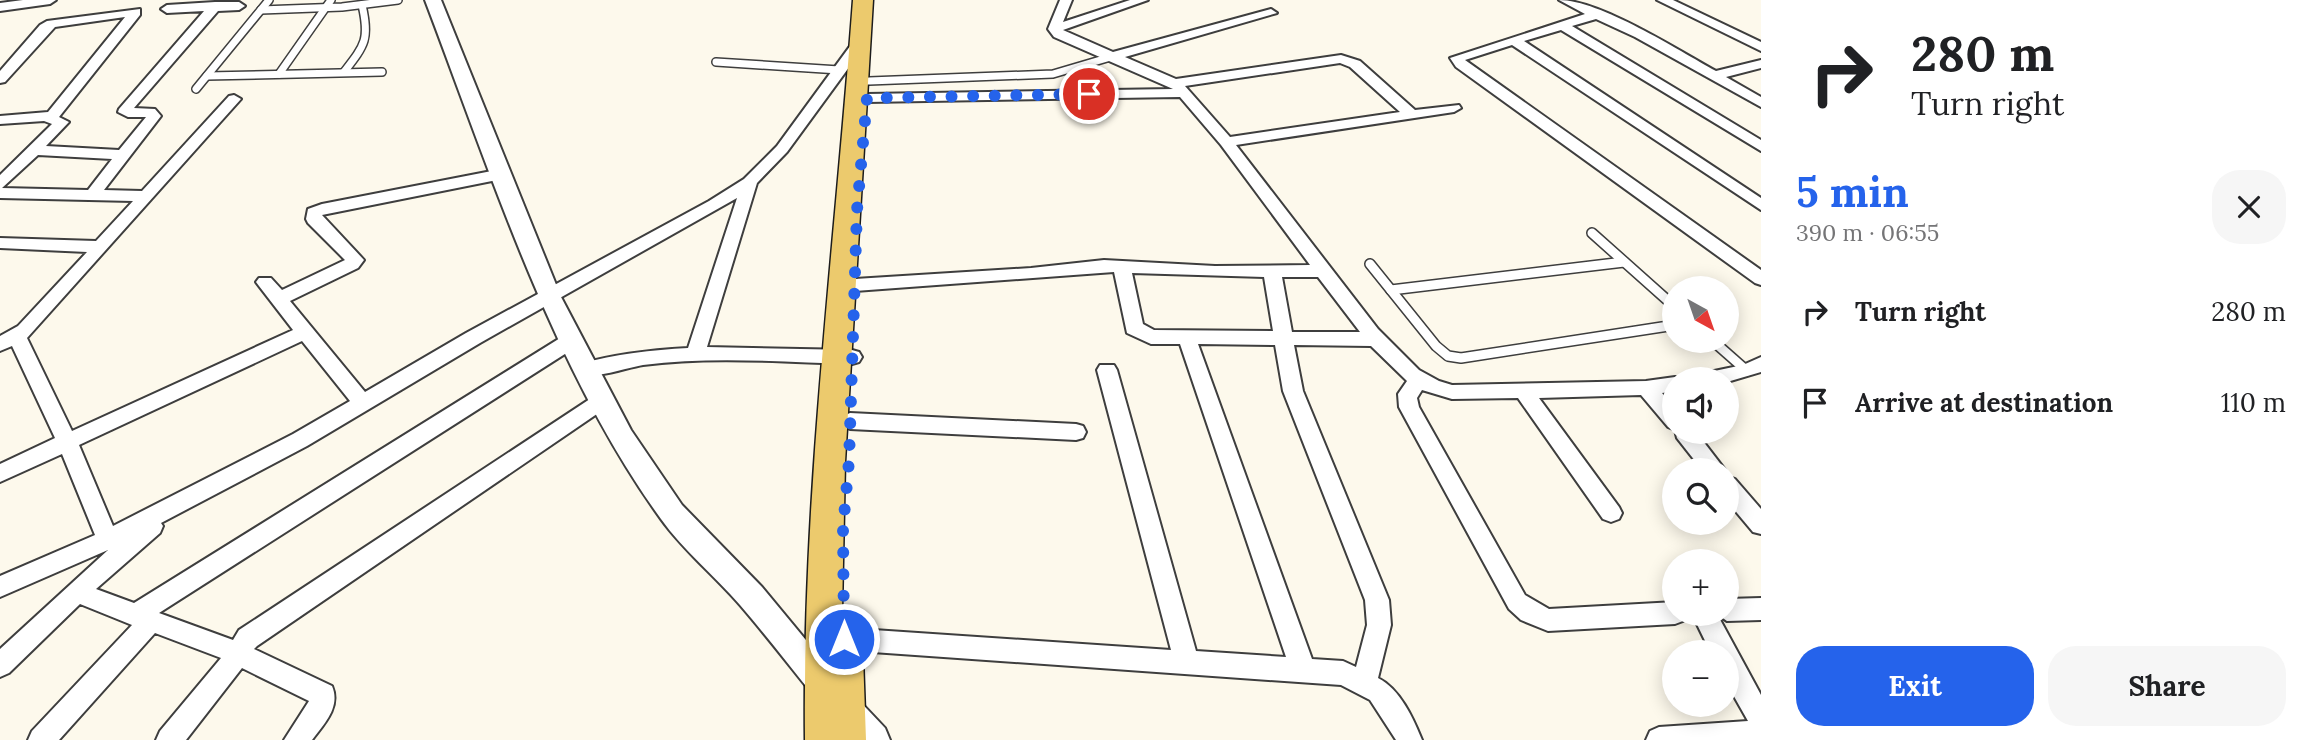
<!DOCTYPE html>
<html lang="en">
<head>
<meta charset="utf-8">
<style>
	body { margin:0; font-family:Lora,serif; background:#f6f6f6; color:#202124; height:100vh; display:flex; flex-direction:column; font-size:26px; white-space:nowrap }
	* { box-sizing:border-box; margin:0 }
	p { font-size:23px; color:#757577 }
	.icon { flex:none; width:38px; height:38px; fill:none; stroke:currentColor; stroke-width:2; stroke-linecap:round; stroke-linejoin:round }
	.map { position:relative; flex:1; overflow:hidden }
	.side { display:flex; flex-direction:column; background:#fff; width:560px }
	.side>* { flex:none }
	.top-card { background:#fff; color:#202124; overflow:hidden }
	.needle { width:46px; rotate:140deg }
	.fabs { position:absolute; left:1662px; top:276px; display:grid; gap:14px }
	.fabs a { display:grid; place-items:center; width:77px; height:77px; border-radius:50%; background:#fff; box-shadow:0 4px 18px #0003; font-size:35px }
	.pin { position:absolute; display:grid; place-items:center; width:60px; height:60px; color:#fff; margin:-30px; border:4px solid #fff; border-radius:50%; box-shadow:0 2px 7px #0007 }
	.me { position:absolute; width:77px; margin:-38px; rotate:0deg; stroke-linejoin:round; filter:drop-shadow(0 0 5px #0008) }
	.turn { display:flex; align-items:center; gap:24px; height:147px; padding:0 35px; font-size:32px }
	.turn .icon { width:91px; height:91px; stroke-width:2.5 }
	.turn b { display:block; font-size:49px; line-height:60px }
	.round { display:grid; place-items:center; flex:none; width:74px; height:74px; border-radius:28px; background:#f6f6f6 }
	.overview { display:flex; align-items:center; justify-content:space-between; height:119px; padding:0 35px }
	h1 { font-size:42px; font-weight:700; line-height:52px; color:#2563eb }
	.button { display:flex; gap:14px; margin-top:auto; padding:14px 35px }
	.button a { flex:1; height:80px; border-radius:28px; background:#2563eb; color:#fff; font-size:28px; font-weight:700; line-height:80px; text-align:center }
	.button a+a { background:#f6f6f6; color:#202124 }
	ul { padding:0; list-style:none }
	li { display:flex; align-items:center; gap:21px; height:91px; padding:0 35px }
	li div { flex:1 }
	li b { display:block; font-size:26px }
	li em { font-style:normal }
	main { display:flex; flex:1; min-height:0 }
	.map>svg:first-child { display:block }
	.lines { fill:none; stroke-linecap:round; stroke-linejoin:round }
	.service-far1-casing { stroke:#3e3e3e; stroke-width:10 }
	.service-casing { stroke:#3e3e3e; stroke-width:12 }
	.minor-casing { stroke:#3e3e3e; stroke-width:4 }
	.tertiary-casing { stroke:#3e3e3e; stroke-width:4 }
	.primary-casing { stroke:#1c1c1c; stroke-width:3 }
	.service-far1 { stroke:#fff; stroke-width:7 }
	.service { stroke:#fff; stroke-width:9 }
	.minor { fill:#fff; fill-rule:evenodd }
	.tertiary { fill:#fff; fill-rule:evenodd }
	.primary { fill:#ecca6d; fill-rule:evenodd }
	.route { stroke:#2563eb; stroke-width:12; stroke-dasharray:0 21.6 }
</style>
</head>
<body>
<main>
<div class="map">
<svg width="1761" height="740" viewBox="0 0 1761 740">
	<rect width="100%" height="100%" fill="#fdf9ec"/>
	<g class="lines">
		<defs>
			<g id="service-far1">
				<polyline points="261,10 342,7 398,0"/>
				<polyline points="716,62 839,70"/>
				<path d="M344,72C365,45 370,39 362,5"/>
				<polyline points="279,74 331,0"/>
				<polyline points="207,76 382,72"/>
				<polyline points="869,81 1053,74 1114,56"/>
				<polyline points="196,89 269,0"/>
			</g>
			<g id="service">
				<polyline points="1592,233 1675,307"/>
				<polyline points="1370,264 1436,346 1448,356 1461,358 1675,325"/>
				<polyline points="1391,290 1624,262"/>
				<polyline points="1713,341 1747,371"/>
			</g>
			<g id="minor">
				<polygon points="23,0 56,0 50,4 0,11 0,3"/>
				<path d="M1060,0H1072L1063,22L1130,0H1148L1063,30L1113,52L1271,9L1277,13L1125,57L1176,79L1341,55L1360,61L1415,110L1459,105L1461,108L1454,112L1236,145L1378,329L1419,370L1439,381L1452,385L1646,381L1675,377L1682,379L1675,380V391L1662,393L1675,408V430L1668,427L1641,395L1539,398L1619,507L1622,513L1619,519L1611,522L1603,519L1518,398L1452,399L1422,390L1417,398L1419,407L1525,595L1549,609L1675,602V614H1686L1683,621L1675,624L1548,631L1521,620L1509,609L1399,407L1398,394L1407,381L1371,346L1294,345L1303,391L1389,600L1391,625L1378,678C1400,689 1413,718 1422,740H1396L1370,700L1341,685L844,650L835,647L832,639L835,631L844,628L1171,650L1097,370L1100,365H1114L1117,370L1196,651L1286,657L1180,344H1151L1127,333L1114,272L855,291L846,285L855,279L1031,268L1104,260L1215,266L1310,265L1221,145L1180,97L867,102L860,98L867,94L1173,89L1054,37L1048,29ZM1340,63L1350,67L1400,112L1230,137L1185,86ZM1132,273L1264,277L1273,331L1154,330L1143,324ZM1282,277H1318L1360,332H1292ZM1198,344L1275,345L1283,391L1365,600L1367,625L1356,667L1343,661L1312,659Z"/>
				<path d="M1559,0C1600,0 1678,50 1716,71L1761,60V68L1726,77L1761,97V107L1635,37L1596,19L1572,26L1761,140V151L1561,30L1524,41L1761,198V210L1512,45L1465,60L1761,270V285L1755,283L1456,67L1450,58L1585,14Z"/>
				<polygon points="1657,0 1673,0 1761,42 1761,51"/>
				<path d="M215,2H239L245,6L239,10L218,11L134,108L155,109L161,116L104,190L142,191L229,96L234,95L241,99L27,338L72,431L293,330L259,286L256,282L259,278H271L282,290L345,260L308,223L306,219L308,209L322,204L502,169L508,171L510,174L502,179L322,215L364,260L358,268L290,301L365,392L466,333L709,201L744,179L777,146L856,38L861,37L868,41L866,44L787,152L757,183L707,347L852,350L859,352L862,357L859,362L852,364C783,362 712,356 643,365C625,368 597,379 580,374L577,369L580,364C615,354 652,350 688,348L737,198L480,343L307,446L161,523L163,526L160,533L96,589L134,603L565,335H579L581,340L579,345L159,613L233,640L239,630L596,395L603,393L610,395L613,400L610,405L257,646L254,649L332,686C341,707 324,724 312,740H284L309,701L242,668L186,740H156L160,731L221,658L155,633L59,740H28L32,731L132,625L80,604L9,673L0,677V649L108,550L0,597V576L95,535L62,454L0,482V464L55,438L12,346L0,351V336L18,326L87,252L0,248V238L96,241L133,201L0,198V175L52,124L44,121L0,124V116L48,112L125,17L55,27L5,82L0,83V71L40,25L47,21L140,9V15L59,117L69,122L46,146L119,150L146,117H128L118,112L119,109L204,11L167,13L161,9L167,5ZM38,155L112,159L88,190L2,188ZM302,341L350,401L293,434L113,526L79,445Z"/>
				<polygon points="1761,357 1761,372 1727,382 1727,380 1692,380 1695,375 1743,365"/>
				<polygon points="850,413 1076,424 1083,426 1086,432 1083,438 1076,440 850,429 843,426 840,421 843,416"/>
				<polygon points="1675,430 1696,432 1726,471 1703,471 1677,438"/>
				<polygon points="1727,476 1735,479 1761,509 1761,534 1753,532 1727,501"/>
				<polygon points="1761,598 1761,620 1727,621 1717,614 1727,614 1727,599"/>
				<polygon points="1692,614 1717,614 1761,695 1761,740 1646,740 1650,731 1659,727 1748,721 1727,684 1727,653 1711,653"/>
			</g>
			<path id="tertiary" d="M425,0H441L561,297L631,430L682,505L762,587L834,674L885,728L890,740H851C812,696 778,649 740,605C715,576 683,550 661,519C552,368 491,173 425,0Z"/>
			<path id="primary" d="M853,0H873L845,462L842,612L856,617L862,629L866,740H805C802,492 835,247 853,0Z"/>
		</defs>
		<!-- service-far1 casing -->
		<use href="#service-far1" class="service-far1-casing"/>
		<!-- service casing -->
		<use href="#service" class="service-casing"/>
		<!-- minor casing -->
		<use href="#minor" class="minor-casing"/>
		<!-- tertiary casing -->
		<use href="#tertiary" class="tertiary-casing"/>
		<!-- primary casing -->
		<use href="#primary" class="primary-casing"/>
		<!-- service-far1 -->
		<use href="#service-far1" class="service-far1"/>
		<!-- service -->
		<use href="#service" class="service"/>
		<!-- minor -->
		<use href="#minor" class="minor"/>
		<!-- tertiary -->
		<use href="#tertiary" class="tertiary"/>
		<!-- primary -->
		<use href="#primary" class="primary"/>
	</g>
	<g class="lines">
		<!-- route -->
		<polyline class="route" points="844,639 843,528 849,461 857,210 867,98 1089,94"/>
	</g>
</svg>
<div class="fabs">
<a><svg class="needle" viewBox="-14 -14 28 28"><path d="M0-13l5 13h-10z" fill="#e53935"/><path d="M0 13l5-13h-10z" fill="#757577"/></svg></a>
<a><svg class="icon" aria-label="sound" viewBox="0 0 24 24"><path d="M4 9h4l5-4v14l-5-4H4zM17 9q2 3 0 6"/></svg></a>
<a><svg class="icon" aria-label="search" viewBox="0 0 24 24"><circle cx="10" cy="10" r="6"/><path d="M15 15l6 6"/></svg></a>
<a>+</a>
<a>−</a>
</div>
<div class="pin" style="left:1089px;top:94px;background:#d93025"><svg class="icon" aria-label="arrive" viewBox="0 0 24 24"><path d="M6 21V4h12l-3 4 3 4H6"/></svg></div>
<svg class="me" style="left:844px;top:639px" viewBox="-20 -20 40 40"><circle r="17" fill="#2563eb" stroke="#fff" stroke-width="3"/><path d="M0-11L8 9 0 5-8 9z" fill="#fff"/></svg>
</div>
<section class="side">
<div class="top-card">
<div class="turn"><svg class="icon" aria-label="right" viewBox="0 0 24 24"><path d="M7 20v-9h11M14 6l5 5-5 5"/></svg><div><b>280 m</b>Turn right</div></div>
</div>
<div class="overview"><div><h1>5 min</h1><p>390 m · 06:55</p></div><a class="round"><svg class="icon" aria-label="close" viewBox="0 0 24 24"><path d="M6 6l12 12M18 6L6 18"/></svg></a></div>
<ul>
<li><svg class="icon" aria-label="right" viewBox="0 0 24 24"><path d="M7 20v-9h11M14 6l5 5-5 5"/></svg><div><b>Turn right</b></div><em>280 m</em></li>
<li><svg class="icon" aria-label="arrive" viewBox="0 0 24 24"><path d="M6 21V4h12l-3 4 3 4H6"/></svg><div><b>Arrive at destination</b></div><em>110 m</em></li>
</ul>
<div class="button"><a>Exit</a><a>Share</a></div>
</section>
</main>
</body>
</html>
